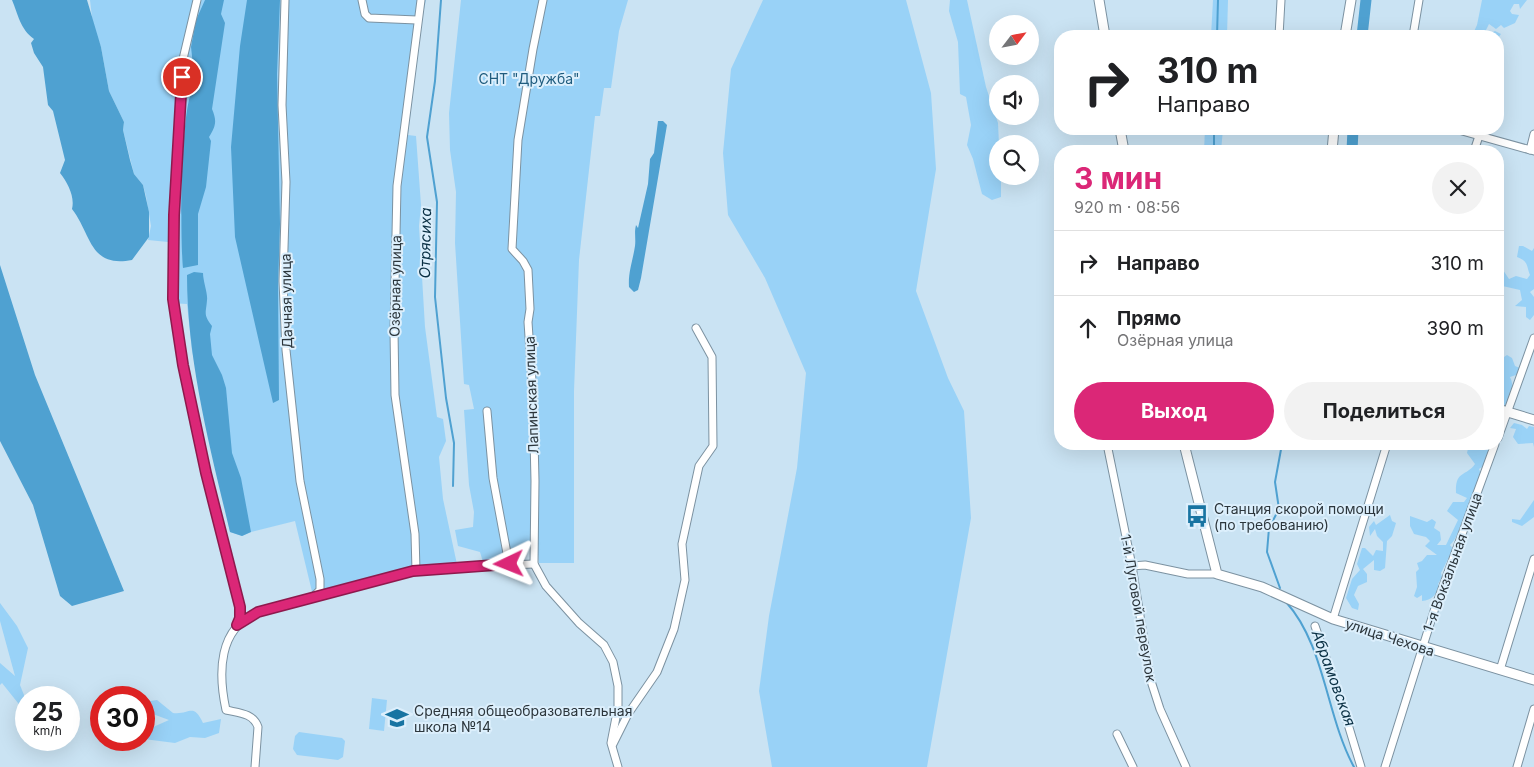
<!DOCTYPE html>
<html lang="ru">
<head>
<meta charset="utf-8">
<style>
	body { margin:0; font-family:Inter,sans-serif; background:#f2f2f2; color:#202124; height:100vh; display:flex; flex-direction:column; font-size:19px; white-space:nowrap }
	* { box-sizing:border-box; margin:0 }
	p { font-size:16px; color:#757577 }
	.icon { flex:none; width:28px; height:28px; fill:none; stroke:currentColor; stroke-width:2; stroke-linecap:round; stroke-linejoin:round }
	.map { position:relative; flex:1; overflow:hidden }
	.side { position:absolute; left:1054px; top:145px; width:450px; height:305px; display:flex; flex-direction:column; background:#fff; border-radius:20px; box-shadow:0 5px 20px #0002 }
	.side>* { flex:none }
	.banner { position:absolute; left:1054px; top:30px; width:450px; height:105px; border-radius:20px; box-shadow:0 5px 20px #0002; background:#fff; color:#202124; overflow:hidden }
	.needle { width:32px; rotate:58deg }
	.controls { position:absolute; left:989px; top:15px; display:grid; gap:10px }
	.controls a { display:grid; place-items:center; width:50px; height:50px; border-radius:50%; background:#fff; box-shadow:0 5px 20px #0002; font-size:25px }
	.speed { position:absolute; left:15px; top:686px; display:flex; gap:10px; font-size:25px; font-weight:700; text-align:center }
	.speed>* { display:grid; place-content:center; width:65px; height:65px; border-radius:50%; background:#fff; box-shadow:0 5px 20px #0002; line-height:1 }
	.speed small { font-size:12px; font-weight:400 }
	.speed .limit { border:8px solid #d22; background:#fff; color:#111 }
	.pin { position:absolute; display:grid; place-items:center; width:42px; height:42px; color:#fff; margin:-21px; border:2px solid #fff; border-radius:50%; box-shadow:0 1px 5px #0007 }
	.me { position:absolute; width:55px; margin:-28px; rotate:268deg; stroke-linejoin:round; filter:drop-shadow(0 0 4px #0008) }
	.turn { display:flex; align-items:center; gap:18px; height:105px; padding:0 20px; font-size:22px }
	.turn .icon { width:65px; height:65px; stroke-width:2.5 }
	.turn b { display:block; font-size:35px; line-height:42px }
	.round { display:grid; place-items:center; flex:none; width:52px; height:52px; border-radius:26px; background:#f2f2f2 }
	.headline { display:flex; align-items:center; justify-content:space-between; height:85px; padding:0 20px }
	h1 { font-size:30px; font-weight:700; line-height:38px; color:#db2777 }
	.action { display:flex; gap:10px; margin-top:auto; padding:10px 20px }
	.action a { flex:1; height:58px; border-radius:30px; background:#db2777; color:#fff; font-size:20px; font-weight:700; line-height:58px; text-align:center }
	.action a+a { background:#f2f2f2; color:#202124 }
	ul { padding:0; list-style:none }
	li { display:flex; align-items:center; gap:15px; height:65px; padding:0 20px; border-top:1px solid #e0e0e0 }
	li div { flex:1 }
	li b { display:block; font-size:19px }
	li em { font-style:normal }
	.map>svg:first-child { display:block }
	.green { fill:#99d2f7 }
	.water { fill:#4fa1d1 }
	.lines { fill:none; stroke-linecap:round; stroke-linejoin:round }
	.stream { stroke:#4fa1d1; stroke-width:2 }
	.river { stroke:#4fa1d1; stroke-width:11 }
	.minor-casing { stroke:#7c92a1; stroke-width:9 }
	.tertiary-casing { stroke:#7c92a1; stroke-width:11 }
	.minor { stroke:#fff; stroke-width:7 }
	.tertiary { stroke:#fff; stroke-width:9 }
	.route-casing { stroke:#8e194d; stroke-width:12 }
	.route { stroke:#db2777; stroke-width:9 }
	.labels { text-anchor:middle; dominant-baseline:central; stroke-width:4; stroke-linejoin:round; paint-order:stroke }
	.park-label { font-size:14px; fill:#1f5c7e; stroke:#dceffc }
	.street-label { font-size:14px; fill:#2c363c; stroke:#dceffc }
	.poi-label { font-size:14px; fill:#2c363c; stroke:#dceffc; text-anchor:start }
	.water-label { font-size:15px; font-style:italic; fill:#092f43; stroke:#dceffc }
</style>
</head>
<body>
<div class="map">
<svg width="1534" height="767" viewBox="0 0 1534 767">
	<rect width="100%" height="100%" fill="#cae3f3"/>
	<!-- green -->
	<g class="green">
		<polygon points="90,0 426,0 421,24 408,135 416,136 421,205 419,226 425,327 437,417 443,419 446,441 439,457 443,499 458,569 418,572 314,600 295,521 251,532 242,536 230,532 192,351 187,304 170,303 168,242 148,240 151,226 146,196 143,185 134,174 123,130 124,122 109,91 101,47 93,26"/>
		<polygon points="461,0 628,0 619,31 611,88 604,88 600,116 595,116 579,260 574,391 574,563 539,563 537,546 504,549 505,553 499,561 483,562 480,552 458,546 455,530 473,527 474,512 469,485 464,410 474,409 469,385 464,384 455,243 456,192 450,150 449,113"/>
		<polygon points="763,0 906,0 931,93 936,169 916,291 948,378 964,411 971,518 927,767 772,767 759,691 769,616 797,468 806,373 765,278 728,215 723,153 731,69"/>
		<polygon points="950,0 967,0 986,87 998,123 999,144 998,144 998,176 1001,176 1001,197 992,200 982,194 973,159 967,145 971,125 966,97 960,94 958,42 949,11"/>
		<polygon points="1213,0 1228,0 1227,36 1211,36"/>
		<polygon points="1482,0 1527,0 1520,9 1519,4 1514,4 1510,11 1512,14 1519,15 1515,23 1504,28 1501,25 1496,29 1489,24 1485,32 1487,35 1495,31 1501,34 1498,38 1498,36 1472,36 1477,25"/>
		<polygon points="1205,129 1223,129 1221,151 1204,151"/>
		<path d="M1519,246H1523L1532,251L1534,248V289L1530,292L1534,297V315L1530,320L1526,317V307L1515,306L1522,300L1520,290L1498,285V268L1501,267L1509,279L1516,276L1527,279L1530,275C1526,265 1529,262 1517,257Z"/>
		<path d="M1507,355L1512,358L1515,366L1520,368L1516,375L1510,377C1515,386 1511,400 1504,406L1498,402V361Z"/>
		<polygon points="1514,423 1522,425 1527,429 1529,426 1534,427 1534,447 1533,443 1518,444 1513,437 1516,429 1510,428"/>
		<path d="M1469,444H1492L1485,465L1479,469L1481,474C1475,489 1460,537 1450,545L1453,549L1441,573L1442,577L1438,584L1439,586C1436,595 1432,600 1422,601V595L1417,598L1414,596L1417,587L1416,572L1419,569L1417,563L1422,561L1427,555H1437L1425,546L1430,541L1426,537L1414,534L1410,526V516L1427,522L1432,519L1436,522L1434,528L1440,532L1441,540L1437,545H1446L1458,520L1447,511L1453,502H1464L1467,498L1456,493C1455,470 1466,477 1475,464L1467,453Z"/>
		<polygon points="1534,500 1534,517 1522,526 1512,522 1512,519 1520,520"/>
		<polygon points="1390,515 1392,521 1396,523 1392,536 1387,541 1385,568 1380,571 1374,570 1374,560 1363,569 1367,574 1367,582 1358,586 1354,595 1359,604 1358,610 1352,608 1346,598 1352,579 1360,570 1357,564 1362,548 1365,548 1373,556 1376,550 1383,551 1383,542 1377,536 1375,529 1370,536 1369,527 1374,521 1376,525"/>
		<polygon points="0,603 17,626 28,648 20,685 26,700 26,713 2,683 0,685 0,663 15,676 0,621"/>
		<polygon points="372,698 387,700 384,731 369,729"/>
		<path d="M157,700L173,713C190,715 193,702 203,723L221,719L219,733L205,738L190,737L175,743L144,739V727L151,728L169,720L150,713L147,707L150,701Z"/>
		<polygon points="299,732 342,738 345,741 343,757 338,760 297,755 293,749 295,736"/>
	</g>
	<!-- water -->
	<g class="water">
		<path d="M12,0H87L101,47L109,91L124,122L123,130L130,160L134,174L143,185L149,212V237L132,260C89,268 92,235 72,209C75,197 68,183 60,173L65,160L53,111L48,105L43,67L34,53L31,43L34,39C20,29 18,14 12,0Z"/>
		<path d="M205,0H224L221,14L225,23L212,109C217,121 216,126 209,137L211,141L206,187L198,214V265L183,268C180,238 180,106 194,86L187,70L193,65L191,47L196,20Z"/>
		<polygon points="247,0 280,0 277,74 280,224 278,286 279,400 273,403 235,237 231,147 240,46"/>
		<path d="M658,121H663L667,125L641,278L638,290L634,292L629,287C628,272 633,260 635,246C636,238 634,233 636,225L638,228L648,184L650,159L654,153Z"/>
		<polygon points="0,265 35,375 124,591 72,606 60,596 33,505 0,441"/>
		<path d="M194,272L203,273C203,281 208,294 207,300C206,314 203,314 212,326L210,334L212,355L222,375L226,388L232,453L241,478L251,532L242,536L230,532C210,448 187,361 187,275Z"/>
	</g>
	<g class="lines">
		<!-- stream -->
		<g class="stream">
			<polyline points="441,0 435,81 427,137 437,202 435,297 446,398 454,443 453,486"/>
			<polyline points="1217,36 1218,0"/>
			<polyline points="1214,151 1214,129"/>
			<polyline points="1280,588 1267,552 1269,528 1279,509 1275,482 1282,444"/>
			<path d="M1286,602C1325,645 1326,716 1354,767"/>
		</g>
		<!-- river -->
		<g class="river">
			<polyline points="1362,36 1366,0"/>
			<polyline points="1352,151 1353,129"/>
		</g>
		<defs>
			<g id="minor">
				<polyline points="197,0 183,59 174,215 173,299 183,365 206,473 240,607 240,618 237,625"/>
				<polyline points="285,0 282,105 286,182 283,281 286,350 300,481 320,579 320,590 314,596"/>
				<polyline points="362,0 365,14 369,18 417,20"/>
				<polyline points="543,0 533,49 518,140 512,249 523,261 528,270 530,309 528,322 533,396 535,481 534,564 546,586 579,623 604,645 613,662 618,686 618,707 611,743 618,767"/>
				<polyline points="1279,36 1281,0"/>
				<polyline points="1413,36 1419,0"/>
				<polyline points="1455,129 1534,151"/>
				<polyline points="1530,150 1534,134"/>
				<polyline points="1474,151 1479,136"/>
				<polyline points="487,411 493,478 509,564"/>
				<polyline points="1498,438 1534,338"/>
				<polyline points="1107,444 1132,566 1150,678 1160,709 1186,767"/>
				<polyline points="1132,566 1145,565 1188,574 1217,574"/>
				<polyline points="416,571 415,534 395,395 394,331 397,186 421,0"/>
				<polyline points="1333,619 1387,444"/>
				<polyline points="1315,626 1344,711 1361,767"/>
				<polyline points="1500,670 1534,559"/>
				<polyline points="1117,734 1133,767"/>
				<polyline points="613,744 628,714 657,672 674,629 685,580 682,544 699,466 713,446 712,357 696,328"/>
				<path d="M255,767L258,727C253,713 239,713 226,710C218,673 218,628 258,612L413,571L459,567L534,564"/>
				<polyline points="1385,767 1435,608 1495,444"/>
				<polyline points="1517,767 1534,709"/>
			</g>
			<g id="tertiary">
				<polyline points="1099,0 1105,36"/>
				<polyline points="1345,36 1351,0"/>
				<polyline points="1120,129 1124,151"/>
				<polyline points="1332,151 1334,129"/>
				<polyline points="1498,409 1534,420"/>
				<polyline points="1184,444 1217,574 1262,587 1333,619 1534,680"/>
			</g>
		</defs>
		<!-- minor casing -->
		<use href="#minor" class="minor-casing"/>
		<!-- tertiary casing -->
		<use href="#tertiary" class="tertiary-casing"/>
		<!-- minor -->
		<use href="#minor" class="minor"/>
		<!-- tertiary -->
		<use href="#tertiary" class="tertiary"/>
	</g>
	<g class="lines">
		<defs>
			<polyline id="route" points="182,77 174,215 173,299 183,365 206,473 240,607 240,618 237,625 258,612 413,571 509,564"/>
		</defs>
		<!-- route casing -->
		<use href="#route" class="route-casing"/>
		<!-- route -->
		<use href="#route" class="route"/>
	</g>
	<!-- icons -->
	<defs>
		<symbol id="bus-bare" viewBox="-9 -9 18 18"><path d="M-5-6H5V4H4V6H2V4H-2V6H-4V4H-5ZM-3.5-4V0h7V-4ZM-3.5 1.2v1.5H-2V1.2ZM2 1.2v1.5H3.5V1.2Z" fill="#1874a2" stroke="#dceffc" stroke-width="2.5" paint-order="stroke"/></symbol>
		<symbol id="school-bare" viewBox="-9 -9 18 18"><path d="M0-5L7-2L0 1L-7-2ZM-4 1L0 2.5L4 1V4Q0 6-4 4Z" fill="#1874a2" stroke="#dceffc" stroke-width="2.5" paint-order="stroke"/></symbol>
	</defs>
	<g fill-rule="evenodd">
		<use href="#bus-bare" x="1181" y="500" width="32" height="32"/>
		<use href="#school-bare" x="381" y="702" width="32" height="32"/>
	</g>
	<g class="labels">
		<!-- park labels -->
		<g class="park-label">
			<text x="529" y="78">СНТ "Дружба"</text>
		</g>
		<!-- street labels -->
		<g class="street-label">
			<text transform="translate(395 286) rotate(-89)">Озёрная улица</text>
			<text transform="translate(286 301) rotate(-91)">Дачная улица</text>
			<text transform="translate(531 395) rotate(-92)">Лапинская улица</text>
			<text transform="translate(1452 562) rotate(-70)">1-я Вокзальная улица</text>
			<text transform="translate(1139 608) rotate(80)">1-й Луговой переулок</text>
			<text transform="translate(1390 637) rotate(18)">улица Чехова</text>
		</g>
		<!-- poi labels -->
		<g class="poi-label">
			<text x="1214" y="508">Станция скорой помощи<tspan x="1214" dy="16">(по требованию)</tspan></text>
			<text x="414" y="710">Средняя общеобразовательная<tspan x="414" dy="16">школа №14</tspan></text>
		</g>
		<!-- water labels -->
		<g class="water-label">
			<text transform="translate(425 243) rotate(-89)">Отрясиха</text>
			<text transform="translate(1334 678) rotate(70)">Абрамовская</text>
		</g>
	</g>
</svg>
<div class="controls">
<a><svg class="needle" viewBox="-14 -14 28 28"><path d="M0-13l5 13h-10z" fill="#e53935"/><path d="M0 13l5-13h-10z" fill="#757577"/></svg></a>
<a><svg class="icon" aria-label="sound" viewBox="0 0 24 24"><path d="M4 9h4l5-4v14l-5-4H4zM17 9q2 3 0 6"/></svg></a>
<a><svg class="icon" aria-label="search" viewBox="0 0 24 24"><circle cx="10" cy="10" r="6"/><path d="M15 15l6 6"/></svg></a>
</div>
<div class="speed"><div>25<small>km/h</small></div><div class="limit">30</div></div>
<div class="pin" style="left:182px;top:77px;background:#d93025"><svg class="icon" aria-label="arrive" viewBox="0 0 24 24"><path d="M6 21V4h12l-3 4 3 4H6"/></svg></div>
<svg class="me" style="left:509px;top:564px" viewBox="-20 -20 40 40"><path d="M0-17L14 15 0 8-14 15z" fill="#db2777" stroke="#fff" stroke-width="4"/></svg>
<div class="banner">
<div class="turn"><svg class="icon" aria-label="right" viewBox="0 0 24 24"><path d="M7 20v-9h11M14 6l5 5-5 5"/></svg><div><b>310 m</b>Направо</div></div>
</div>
<section class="side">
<div class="headline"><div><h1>3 мин</h1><p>920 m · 08:56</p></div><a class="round"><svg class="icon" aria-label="close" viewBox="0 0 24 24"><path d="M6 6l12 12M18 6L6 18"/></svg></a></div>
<ul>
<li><svg class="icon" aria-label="right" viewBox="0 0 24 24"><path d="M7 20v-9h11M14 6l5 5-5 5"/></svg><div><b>Направо</b></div><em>310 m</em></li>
<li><svg class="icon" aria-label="ahead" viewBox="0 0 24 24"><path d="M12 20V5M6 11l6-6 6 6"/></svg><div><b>Прямо</b><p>Озёрная улица</p></div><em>390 m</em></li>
</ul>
<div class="action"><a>Выход</a><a>Поделиться</a></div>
</section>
</div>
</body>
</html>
